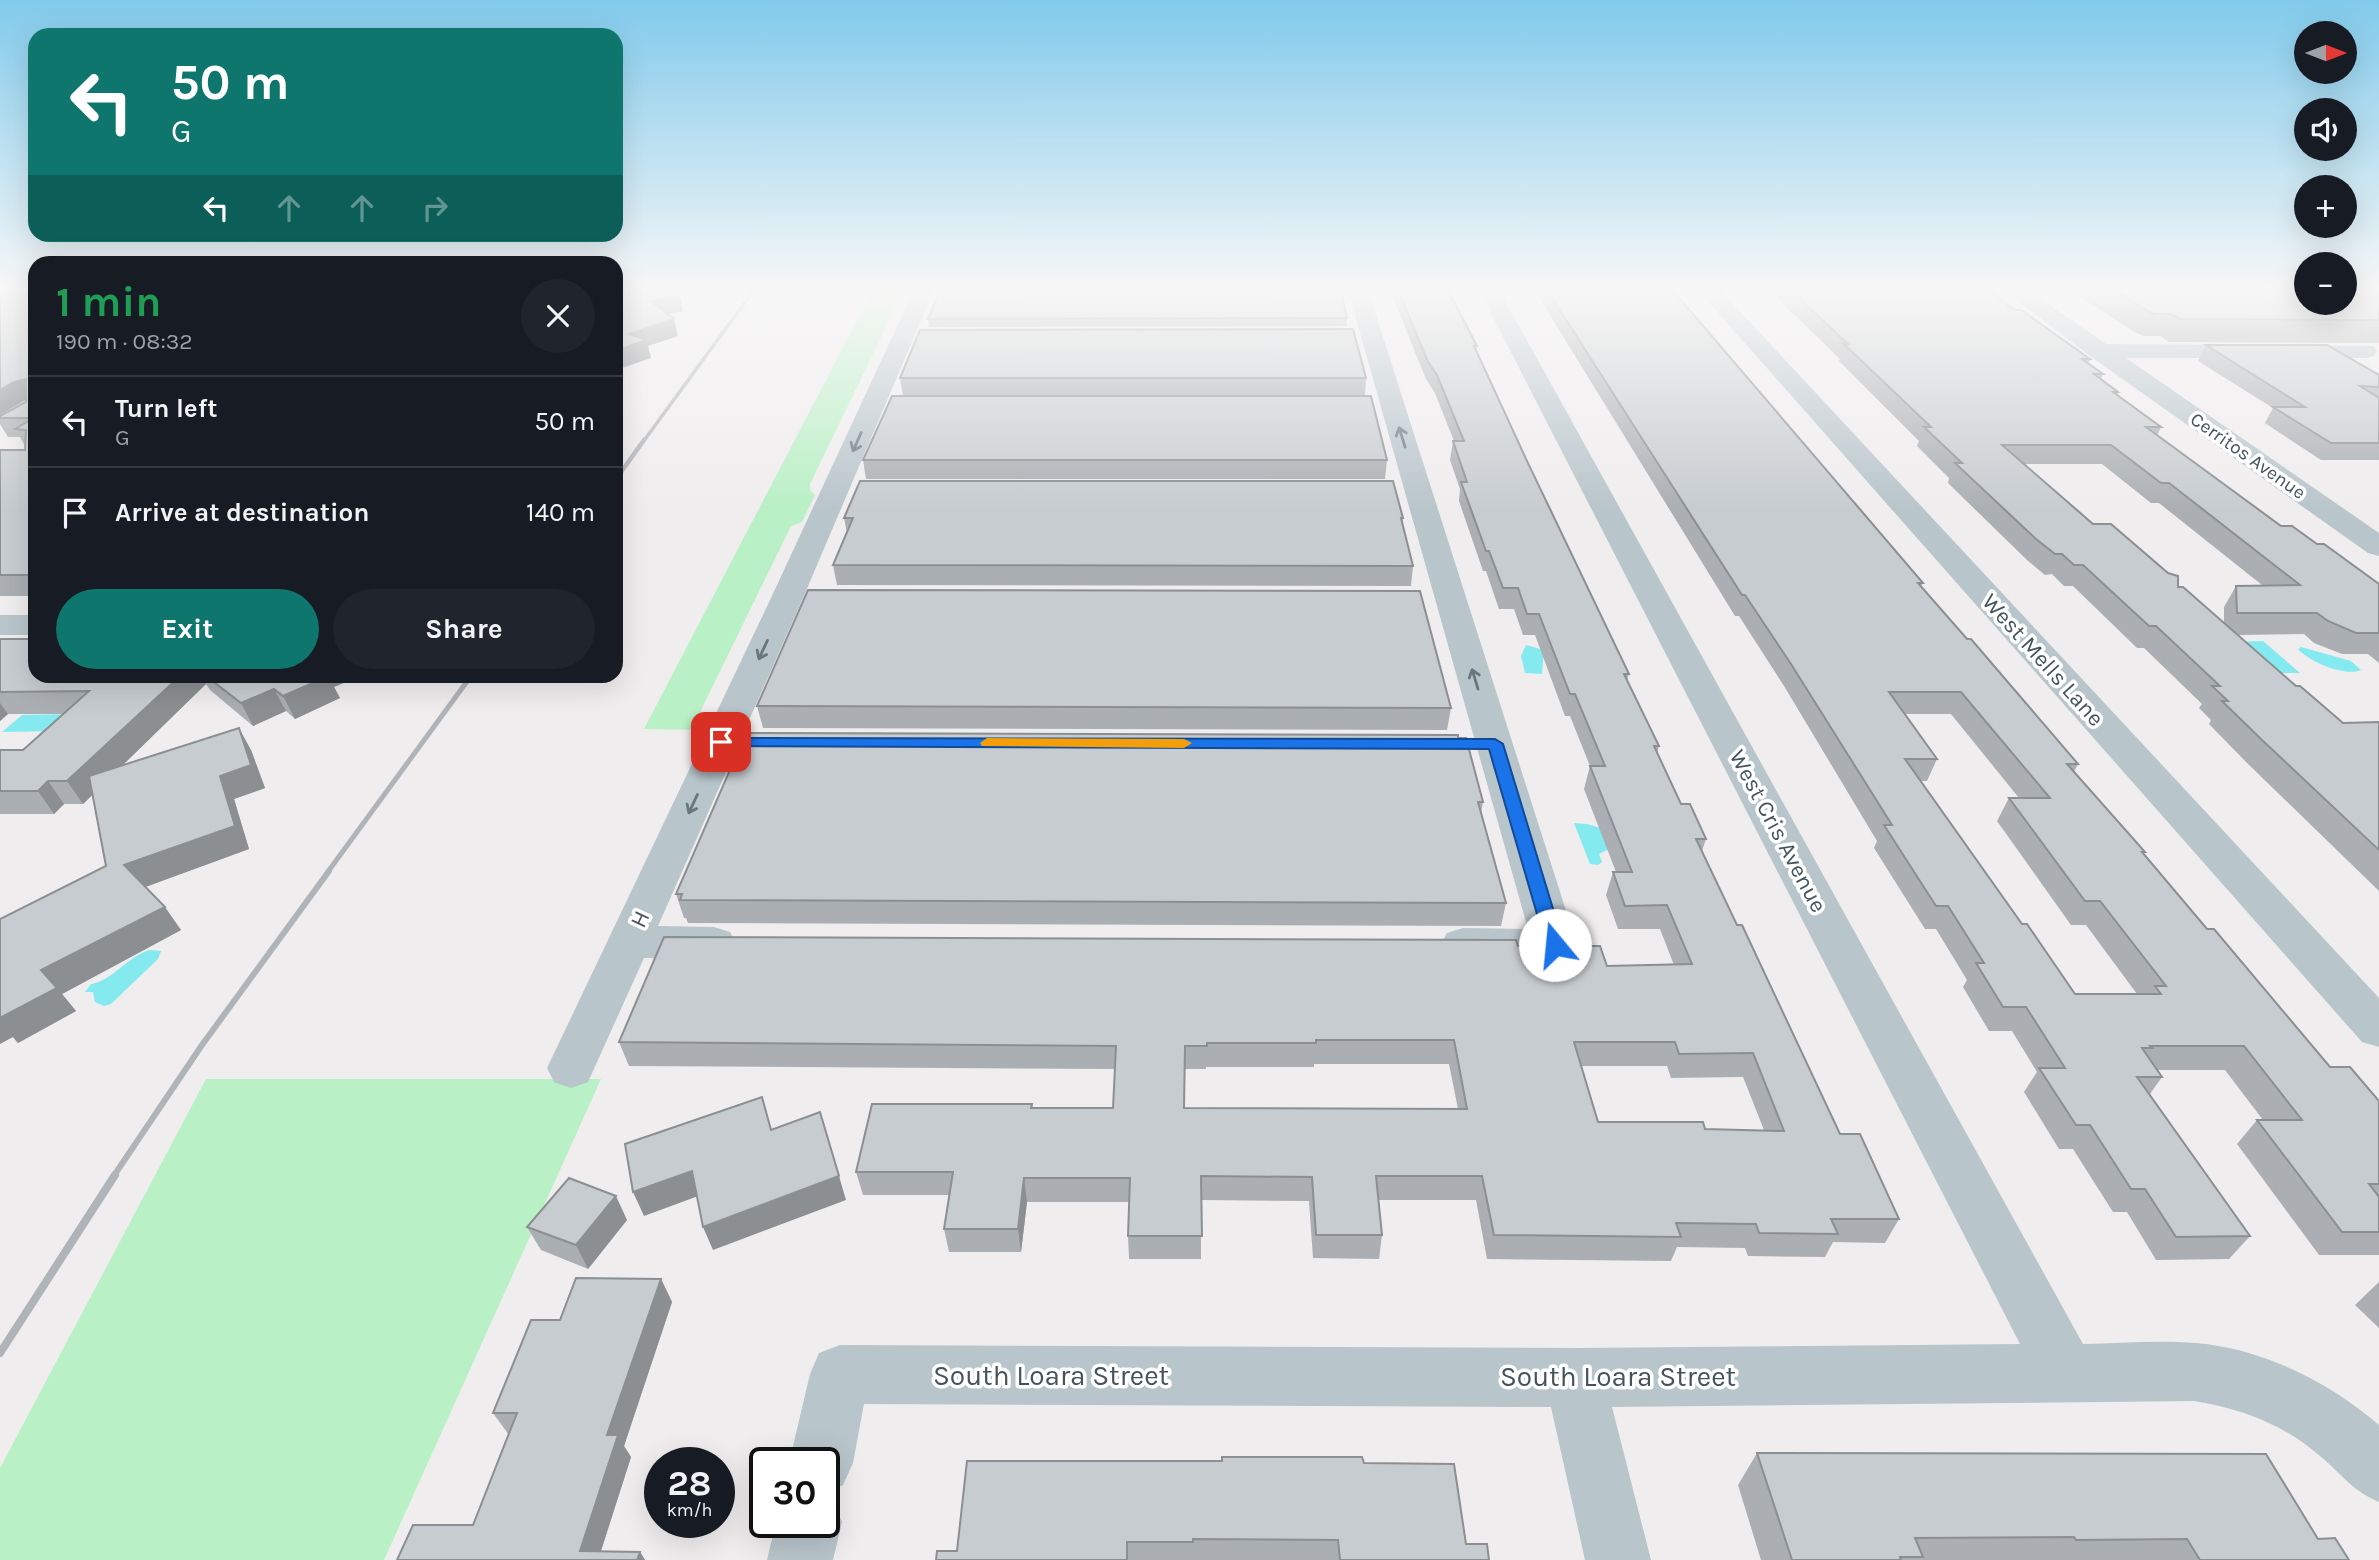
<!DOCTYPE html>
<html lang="en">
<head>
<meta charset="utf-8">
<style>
	body { margin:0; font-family:Karla,sans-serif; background:#20242c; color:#f1f3f6; height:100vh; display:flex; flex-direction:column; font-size:26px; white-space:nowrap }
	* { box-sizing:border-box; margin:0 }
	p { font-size:23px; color:#9ea1a6 }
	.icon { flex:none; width:38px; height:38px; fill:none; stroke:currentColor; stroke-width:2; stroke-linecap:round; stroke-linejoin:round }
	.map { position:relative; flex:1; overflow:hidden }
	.details { position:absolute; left:28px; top:256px; width:595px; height:427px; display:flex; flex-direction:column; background:#171b24; border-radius:21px; box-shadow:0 7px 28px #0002 }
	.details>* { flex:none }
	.hud { position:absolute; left:28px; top:28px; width:595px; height:214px; border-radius:21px; box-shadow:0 7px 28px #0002; background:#0f766e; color:#fff; overflow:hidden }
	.needle { width:46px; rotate:90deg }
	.tools { position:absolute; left:2294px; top:21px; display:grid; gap:14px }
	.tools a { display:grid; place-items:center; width:63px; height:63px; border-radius:50%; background:#171b24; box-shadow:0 7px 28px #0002; font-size:35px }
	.speed { position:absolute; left:644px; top:1447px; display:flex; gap:14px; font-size:35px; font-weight:700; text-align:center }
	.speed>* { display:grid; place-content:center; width:91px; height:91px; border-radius:50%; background:#171b24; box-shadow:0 7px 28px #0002; line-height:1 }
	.speed small { font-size:18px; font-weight:400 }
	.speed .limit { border:4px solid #111; border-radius:10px; background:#fff; color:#111 }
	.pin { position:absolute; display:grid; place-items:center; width:60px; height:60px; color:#fff; margin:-30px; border-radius:14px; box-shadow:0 4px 10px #0006 }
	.me { position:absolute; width:77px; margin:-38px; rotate:343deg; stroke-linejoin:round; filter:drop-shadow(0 0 5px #0008) }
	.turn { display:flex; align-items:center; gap:24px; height:147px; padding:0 28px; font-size:32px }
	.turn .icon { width:91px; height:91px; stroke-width:2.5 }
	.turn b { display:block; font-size:49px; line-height:60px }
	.lanes { display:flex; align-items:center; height:66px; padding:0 28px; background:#0003; justify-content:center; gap:35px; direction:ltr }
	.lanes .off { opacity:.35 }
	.round { display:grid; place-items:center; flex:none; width:74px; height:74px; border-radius:37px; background:#20242c }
	.headline { display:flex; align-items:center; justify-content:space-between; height:119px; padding:0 28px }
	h1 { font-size:42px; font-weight:700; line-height:52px; color:#1e9e55 }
	.action { display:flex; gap:14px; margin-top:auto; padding:14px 28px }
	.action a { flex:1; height:80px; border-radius:42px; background:#0f766e; color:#fff; font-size:28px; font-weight:700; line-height:80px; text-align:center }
	.action a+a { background:#20242c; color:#f1f3f6 }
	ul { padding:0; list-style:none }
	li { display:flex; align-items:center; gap:21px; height:91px; padding:0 28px; border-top:2px solid #363941 }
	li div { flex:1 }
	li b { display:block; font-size:26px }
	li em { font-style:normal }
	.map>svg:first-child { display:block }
	.green { fill:#b9f0c5 }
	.water { fill:#84eaef }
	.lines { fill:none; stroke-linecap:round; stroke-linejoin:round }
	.minor { fill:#b8c5cb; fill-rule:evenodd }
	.rail-far4 { stroke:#afb4b8; stroke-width:3.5 }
	.rail-far3 { stroke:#afb4b8; stroke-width:4.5 }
	.rail-far2 { stroke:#afb4b8; stroke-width:5 }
	.rail-far1 { stroke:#afb4b8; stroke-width:6 }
	.rail { stroke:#afb4b8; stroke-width:8 }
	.wall { fill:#abafb3; fill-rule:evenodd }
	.shaded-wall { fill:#8b8f92 }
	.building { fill:#c7ccd0; stroke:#8b8f92; stroke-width:2; fill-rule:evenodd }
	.oneway { stroke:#68767d }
	.route { fill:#1a73e8; stroke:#114b97; stroke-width:2 }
	.slow { fill:#f59e0b }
	.labels { text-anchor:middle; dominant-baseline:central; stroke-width:7; stroke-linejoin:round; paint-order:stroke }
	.far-street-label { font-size:19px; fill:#45545b; stroke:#fff }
	.street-label { font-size:23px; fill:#45545b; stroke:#fff }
	.near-street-label { font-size:28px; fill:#45545b; stroke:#fff }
</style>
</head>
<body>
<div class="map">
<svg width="2379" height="1560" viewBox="0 0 2379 1560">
	<rect width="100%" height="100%" fill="#f0edee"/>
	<!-- green -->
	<g class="green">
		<polygon points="873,290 904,290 810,484 810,490 815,495 802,522 791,526 701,710 703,730 644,729"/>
		<polygon points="206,1079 601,1079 384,1560 0,1560 0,1468"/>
	</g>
	<!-- water -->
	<g class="water">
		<polygon points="2263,641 2300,673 2270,673 2228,642"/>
		<polygon points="1526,645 1544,650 1542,674 1525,673 1521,656"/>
		<path d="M2301,647L2351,661L2361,670C2346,677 2309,662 2298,649Z"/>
		<polygon points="78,714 59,731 2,732 22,715"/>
		<polygon points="1574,823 1587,824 1604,829 1609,849 1599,854 1602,862 1598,865 1590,864"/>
		<path d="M150,950L161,951L158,959L111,1004L104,1006L95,1002L93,992H85L91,984C112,981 128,956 150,950Z"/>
	</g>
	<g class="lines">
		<!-- minor -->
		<g class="minor">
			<polygon points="914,290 934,290 803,598 658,926 714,927 730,932 736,943 730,954 714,959 644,958 588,1082 571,1088 554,1082 547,1068 771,598"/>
			<path d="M1348,290H1368L1577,945L1571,956C1542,965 1476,964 1447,955L1441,944L1447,933L1463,928L1528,929Z"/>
			<path d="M1479,290H1499L2083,1344C2120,1343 2159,1340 2196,1343C2263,1349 2328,1381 2379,1425V1502C2351,1490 2343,1475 2320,1456C2283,1424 2242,1409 2194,1401L1612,1407L1651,1560H1585L1551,1407L864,1404L853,1463L843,1485L824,1493V1463H789L810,1374L819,1353L840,1345L1575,1348L2020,1344Z"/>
			<polygon points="1698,290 1720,290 2379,998 2379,1047 2362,1042"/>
			<polygon points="2004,290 2028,290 2106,344 2374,346 2377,351 2374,356 2366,358 2126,358 2379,533 2379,556 2368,553 2090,356"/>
			<rect x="0" y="615" width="35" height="20"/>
			<polygon points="824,1496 832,1499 842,1522 833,1560 767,1560 776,1522 824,1522"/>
		</g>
		<!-- rail-far4 -->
		<polyline class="rail-far4" points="643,442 754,290"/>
		<!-- rail-far3 -->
		<polyline class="rail-far3" points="616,479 644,440"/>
		<!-- rail-far2 -->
		<polyline class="rail-far2" points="327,873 471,676"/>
		<!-- rail-far1 -->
		<polyline class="rail-far1" points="113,1177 202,1045 329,871"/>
		<!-- rail -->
		<polyline class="rail" points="0,1353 115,1175"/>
	</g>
	<!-- wall -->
	<g class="wall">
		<polygon points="35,290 35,596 0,596 0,450 25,450 25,446 20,437 8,437 0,424 0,416 26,402 26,400 0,415"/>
		<path d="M1390,290H1448L1477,346L1476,350L1527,461L1629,674L1627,680L1659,746L1657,754L1681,804L1706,839L1702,851L1737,925L1840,1134L1899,1219L1885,1243L1833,1242L1825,1257L1748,1256L1745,1248L1677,1247L1671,1261L1487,1259L1476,1200H1378L1382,1235L1379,1259L1313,1258L1309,1201L1201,1200V1259H1129L1128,1236L1130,1202H1027L1021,1252H949L944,1229L949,1195H863L856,1172L1032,1104L1033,1108H1113L1115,1069L629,1066L619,1042L1518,946L1607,966L1674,965L1660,929H1618L1606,895L1613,872H1616L1584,789L1590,766L1570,716H1565L1535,635H1523L1514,609H1499L1486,571H1483L1459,501L1460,489L1450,460L1453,441H1454L1435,393L1426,379ZM1314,1064H1449L1458,1109L1184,1108L1185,1069H1206V1067H1314ZM1581,1066H1667L1671,1078L1743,1077L1764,1130L1705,1129L1598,1122Z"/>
		<path d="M1537,290H1672L1923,583L1921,586L2078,764L2074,772L2145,852L2144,854L2207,929L2330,1067L2379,1101V1255H2319L2237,1144L2257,1120H2263L2225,1070H2158L2162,1077L2150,1094L2250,1236L2229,1259L2156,1260L2127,1212H2113L2073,1149H2059L2024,1092L2037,1072L2012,1031H1989L1963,987L1967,980L1936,929H1925L1874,848L1877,841L1784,686L1739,616H1735L1537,294ZM1905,714H1951L2019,798H2009L1997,821L2071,925H2086L2137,994H2075L2022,924L1921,781H1927L1937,759Z"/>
		<path d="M1769,290H1988L2015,310L2090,359L2088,363L2103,374L2101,379L2118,392L2117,395L2161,427L2157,436L2281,526L2317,544L2379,584V663L2368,654H2342L2314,643L2304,634L2238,635L2296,686L2343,723L2379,722V891L2247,763L2209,724L2211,720L2199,708L2202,704L2144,648H2137L2073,586H2064L2052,574L2045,575L2027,560L1948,483L1949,478L1917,446L1919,441L1839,361L1840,359ZM2024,464H2102L2151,503H2159L2262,585L2236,586L2224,607V623L2093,524Z"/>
		<polygon points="2070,290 2379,290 2379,343 2169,342 2160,336 2144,336 2136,333"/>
		<polygon points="1347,318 1347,326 929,327 928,319"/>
		<polygon points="2206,345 2379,375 2379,460 2321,460 2265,423 2273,408 2198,361"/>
		<polygon points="900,378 1366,378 1365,395 903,395"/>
		<polygon points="863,460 1387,460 1385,479 866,479"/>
		<polygon points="844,518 1403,518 1402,524 1413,566 1411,586 837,585 833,565 847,533"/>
		<polygon points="0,639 35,676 360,676 334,687 340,698 295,719 286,711 253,726 210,690 206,684 123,764 251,750 265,788 234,799 249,849 145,887 181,930 62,994 76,1011 18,1043 13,1037 106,866 92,795 83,804 64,804 54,814 0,814 0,750 23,750 64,714 8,714 0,721"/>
		<polygon points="757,706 1451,708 1447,730 763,728"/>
		<polygon points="1483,802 1481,813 1506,903 1501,926 688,923 686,918 684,918 676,894"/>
		<polygon points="627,1220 588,1269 541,1250 527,1227"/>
		<polygon points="661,1279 672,1302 624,1446 631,1457 601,1551 640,1552 645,1560 397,1560 473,1525 509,1435 493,1413 560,1320"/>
		<polygon points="2379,1282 2379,1328 2355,1305"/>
		<polygon points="1757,1453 2318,1539 2349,1560 1761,1560 1738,1485"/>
		<polygon points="1364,1463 1466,1544 1489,1560 936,1560 957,1551"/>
	</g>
	<!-- shaded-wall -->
	<g class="shaded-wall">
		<polygon points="679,295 683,311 655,317 651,301"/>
		<polygon points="674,319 678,336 648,346 651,358 616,370 616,351 629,334"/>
		<polygon points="26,379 35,397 25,400 0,415 0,390 14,382"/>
		<polygon points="180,676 201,676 206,684 83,804 67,781"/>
		<polygon points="321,676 360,676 334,687 340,698 295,719 283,696"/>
		<polygon points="274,689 286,711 253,726 241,703"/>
		<polygon points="0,703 8,714 0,721"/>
		<polygon points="239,728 251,750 265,788 234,799 249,849 140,889 124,865"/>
		<polygon points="48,781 64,804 54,814 38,791"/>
		<polygon points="165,907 181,930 62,994 76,1011 18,1043 13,1037 0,1044 0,1018 41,970"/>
		<polygon points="692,1171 701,1195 644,1216 633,1192"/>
		<polygon points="839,1176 846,1200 713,1250 703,1227"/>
		<polygon points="1024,1178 1027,1202 1021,1252 1018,1229"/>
		<polygon points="616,1196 627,1220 588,1269 576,1245"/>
		<polygon points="661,1279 672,1302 624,1446 631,1457 598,1560 580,1551 607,1435"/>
		<polygon points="640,1552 645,1560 637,1560"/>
	</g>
	<!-- building -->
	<g class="building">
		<polygon points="0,290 35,290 35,575 0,575 0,450 25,450 26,430 15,429 34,418 0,418 0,416 26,402 26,379 14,382 0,390"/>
		<polygon points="616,290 673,290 679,295 651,301 674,319 629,334 646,340 616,351"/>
		<polygon points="940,290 1341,290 1347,318 928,319"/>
		<path d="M1398,290H1448L1477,346H1474L1527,461L1629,674H1624L1659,746H1654L1681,804H1690L1706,839H1696L1737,925H1742L1840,1134H1860L1899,1219H1831L1838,1234L1759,1233L1756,1224L1676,1223L1681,1237L1494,1235L1482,1176H1376L1382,1235H1316L1312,1177L1201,1176L1202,1236H1128L1130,1178H1024L1018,1229H944L953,1172H856L872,1104H1032L1031,1108H1113L1116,1046L619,1042L664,937L1516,940L1518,946H1600L1607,966L1692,964L1667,905L1625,906L1613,872H1632L1590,766H1605L1575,694H1570L1539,614H1527L1518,588H1503L1489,551H1486L1461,482H1467L1453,441H1464L1437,375L1428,362ZM1316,1040H1454L1467,1109L1184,1108L1185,1046H1207V1043H1316ZM1574,1042H1675L1679,1054L1753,1053L1784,1131L1705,1129L1703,1122H1598Z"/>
		<path d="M1547,290H1672L1675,293L1923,583H1918L1967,639H1971L2078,764H2067L2145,852H2142L2207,929H2214L2330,1067H2350L2379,1101V1184H2369L2379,1197V1232H2342L2257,1120H2302L2244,1046H2150L2152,1048H2142L2162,1077H2137L2250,1236L2176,1237L2145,1189H2131L2090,1125H2076L2039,1068H2065L2026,1007H2003L1976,963H1984L1948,906H1936L1884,825H1892L1791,664L1745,595H1742ZM1889,692H1961L2050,798H2009L2085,901H2100L2166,986H2155L2161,994H2075L2027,924H2022L1905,759H1937Z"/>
		<polygon points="1790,290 1988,290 2015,310 2021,310 2090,359 2082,359 2103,374 2094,374 2118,392 2113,392 2161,427 2146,427 2281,526 2292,526 2317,544 2324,544 2379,584 2379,633 2356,633 2328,621 2317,613 2237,613 2236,586 2300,585 2169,483 2161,483 2111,445 2002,445 2093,524 2111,524 2168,573 2178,576 2178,587 2183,587 2296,686 2300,686 2343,723 2379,722 2379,850 2262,740 2222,701 2228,701 2212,686 2220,686 2156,626 2149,626 2083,565 2074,565 2062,554 2055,554 2036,539 1955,463 1962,463 1924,427 1931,427 1844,344 1848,344"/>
		<polygon points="2114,290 2306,290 2306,303 2345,303 2345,290 2379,290 2379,320 2180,319 2171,314 2154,314 2146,310"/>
		<polygon points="1353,329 1366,378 900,378 920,330"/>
		<polygon points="2206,345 2327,345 2379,375 2379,387 2360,386 2379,398 2379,443 2331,443 2273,407 2305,407"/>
		<polygon points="892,396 1371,396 1387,460 863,460"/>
		<polygon points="860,481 1393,481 1403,518 1401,518 1413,566 833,565 853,518 844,518"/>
		<polygon points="808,590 1420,591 1451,708 757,706"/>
		<polygon points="0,639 35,639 35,676 180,676 67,781 48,781 38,791 0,791 0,750 23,750 89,691 0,692"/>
		<polygon points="206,676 329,676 283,696 274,689 241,703"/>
		<polygon points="239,728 251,765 220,776 235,826 124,865 165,907 41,970 57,988 0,1018 0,919 106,866 89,776"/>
		<polygon points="746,733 1458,735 1458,738 1466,738 1483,802 1478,802 1506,903 680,900 682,894 676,894"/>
		<polygon points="762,1097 771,1130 820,1112 839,1176 703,1227 692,1171 633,1192 625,1144"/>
		<polygon points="569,1178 616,1196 576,1245 527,1227"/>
		<polygon points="576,1278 661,1279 607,1435 618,1435 580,1551 640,1552 637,1560 397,1560 413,1525 473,1525 517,1413 493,1413 531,1320 560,1320"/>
		<polygon points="1757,1453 2266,1454 2318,1539 2335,1538 2349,1560 2200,1560 2187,1539 2076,1540 2074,1537 1915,1538 1923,1557 1900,1557 1901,1560 1792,1560"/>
		<polygon points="1222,1457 1362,1457 1364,1463 1454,1464 1466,1544 1487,1544 1489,1560 1340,1560 1338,1540 1193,1539 1193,1542 1127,1542 1127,1560 936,1560 937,1551 957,1551 967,1461 1222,1461"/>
	</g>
	<!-- one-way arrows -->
	<defs><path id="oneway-shaft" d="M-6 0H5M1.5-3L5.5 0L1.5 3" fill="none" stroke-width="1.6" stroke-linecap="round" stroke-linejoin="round" transform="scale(1.75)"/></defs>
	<g class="oneway">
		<use href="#oneway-shaft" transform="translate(1402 437) rotate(-107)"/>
		<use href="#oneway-shaft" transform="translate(857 442) rotate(114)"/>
		<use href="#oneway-shaft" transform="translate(763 650) rotate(115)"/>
		<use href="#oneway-shaft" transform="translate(1475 679) rotate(-107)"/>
		<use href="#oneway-shaft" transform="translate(693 804) rotate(115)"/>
	</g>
	<!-- sky -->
	<linearGradient id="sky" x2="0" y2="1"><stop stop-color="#80caeb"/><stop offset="0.57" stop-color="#f8f7f7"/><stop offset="1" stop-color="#f8f7f7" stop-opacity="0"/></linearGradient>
	<rect width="2379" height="509" fill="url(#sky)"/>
	<!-- route -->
	<polygon class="route" points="721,738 1495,739 1503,744 1564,945 1561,949 1548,949 1546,945 1489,749 716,746 713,742 716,739"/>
	<!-- slow -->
	<polygon class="slow" points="987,738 1184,739 1192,743 1184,748 982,746 980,743"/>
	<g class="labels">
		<!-- far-street labels -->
		<g class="far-street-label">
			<text transform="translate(2248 456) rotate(35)">Cerritos Avenue</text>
		</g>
		<!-- street labels -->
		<g class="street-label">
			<text transform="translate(2043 660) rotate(48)">West Mells Lane</text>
			<text transform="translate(1778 831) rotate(62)">West Cris Avenue</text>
			<text transform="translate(640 919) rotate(-65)">H</text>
		</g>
		<!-- near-street labels -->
		<g class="near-street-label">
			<text x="1051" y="1375">South Loara Street</text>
			<text x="1618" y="1376">South Loara Street</text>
		</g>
	</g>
</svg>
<div class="tools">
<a><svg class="needle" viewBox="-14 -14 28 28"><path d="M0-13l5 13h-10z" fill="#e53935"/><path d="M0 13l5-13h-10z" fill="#9ea1a6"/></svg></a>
<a><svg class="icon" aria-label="sound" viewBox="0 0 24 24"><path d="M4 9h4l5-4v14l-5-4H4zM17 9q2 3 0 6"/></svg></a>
<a>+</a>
<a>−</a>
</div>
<div class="speed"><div>28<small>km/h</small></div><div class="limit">30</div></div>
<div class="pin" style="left:721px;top:742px;background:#d93025"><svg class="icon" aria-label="arrive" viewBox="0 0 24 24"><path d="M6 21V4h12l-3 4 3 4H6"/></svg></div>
<svg class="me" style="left:1555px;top:945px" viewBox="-20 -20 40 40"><circle r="19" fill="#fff"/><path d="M0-13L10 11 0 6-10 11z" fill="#1a73e8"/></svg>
<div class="hud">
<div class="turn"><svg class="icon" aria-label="left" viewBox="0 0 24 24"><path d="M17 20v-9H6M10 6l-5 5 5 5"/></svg><div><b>50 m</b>G</div></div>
<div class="lanes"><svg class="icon" aria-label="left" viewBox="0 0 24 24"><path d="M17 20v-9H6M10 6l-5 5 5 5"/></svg><svg class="icon off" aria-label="ahead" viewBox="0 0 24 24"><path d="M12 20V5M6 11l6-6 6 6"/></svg><svg class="icon off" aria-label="ahead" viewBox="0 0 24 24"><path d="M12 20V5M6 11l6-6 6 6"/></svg><svg class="icon off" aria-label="right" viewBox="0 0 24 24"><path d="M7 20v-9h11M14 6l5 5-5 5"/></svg></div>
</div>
<section class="details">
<div class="headline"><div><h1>1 min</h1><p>190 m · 08:32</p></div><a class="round"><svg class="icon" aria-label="close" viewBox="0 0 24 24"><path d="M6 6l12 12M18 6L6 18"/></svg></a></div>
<ul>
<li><svg class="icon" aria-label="left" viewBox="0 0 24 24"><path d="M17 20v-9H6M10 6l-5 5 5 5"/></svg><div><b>Turn left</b><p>G</p></div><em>50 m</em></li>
<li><svg class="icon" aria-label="arrive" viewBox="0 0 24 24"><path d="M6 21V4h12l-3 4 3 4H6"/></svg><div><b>Arrive at destination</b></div><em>140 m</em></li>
</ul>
<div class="action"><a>Exit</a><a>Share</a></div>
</section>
</div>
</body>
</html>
